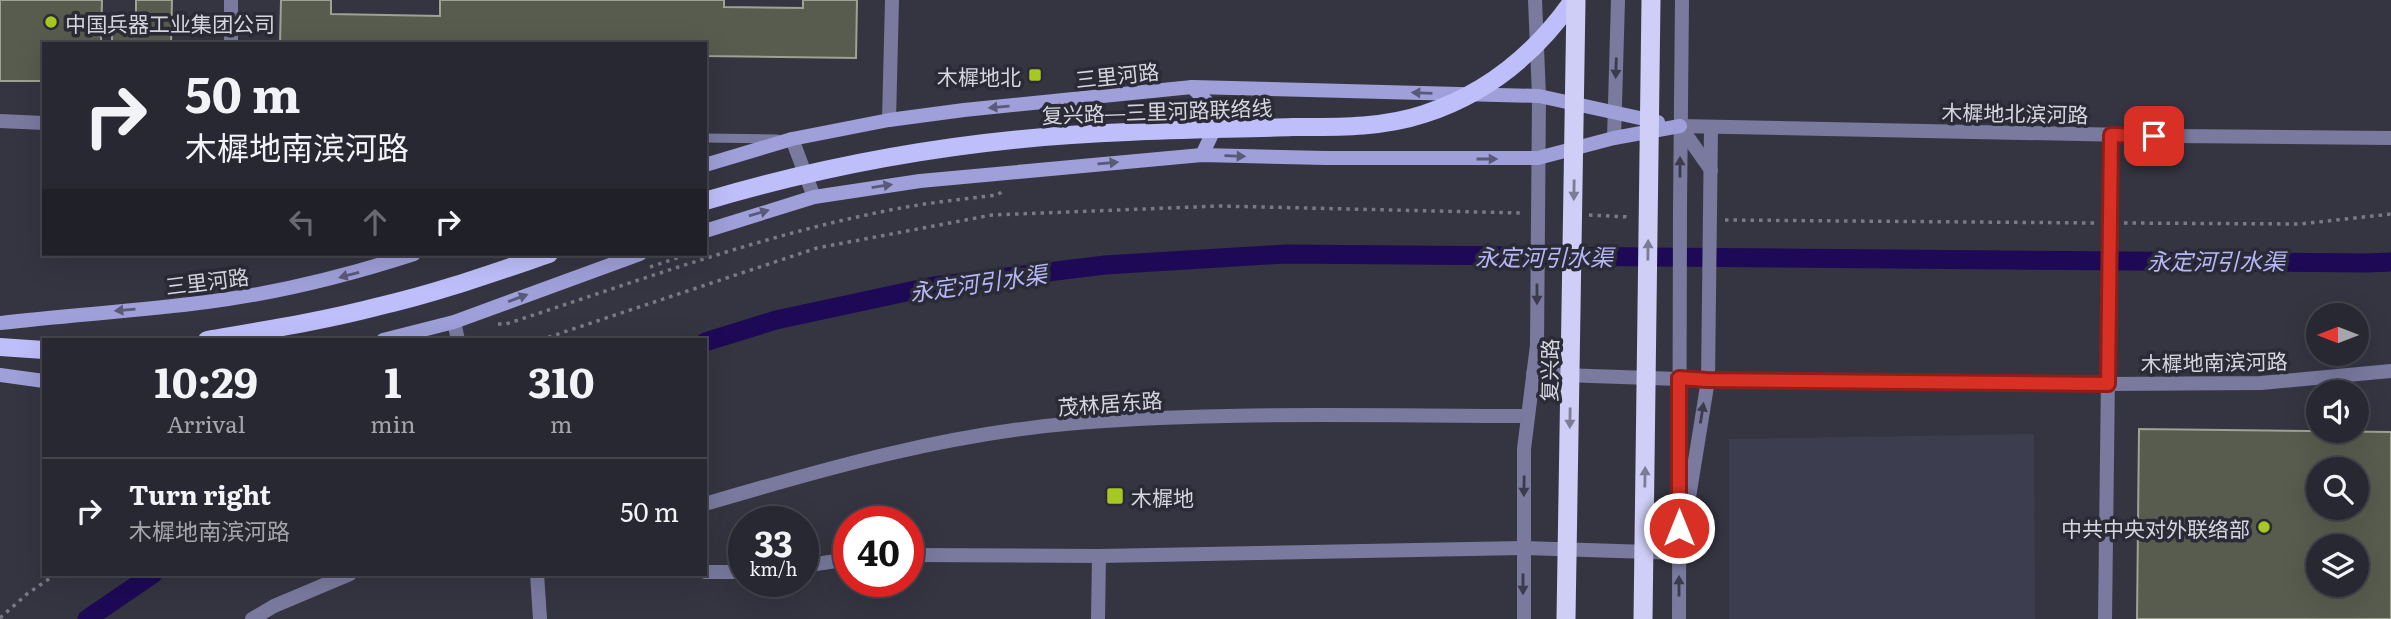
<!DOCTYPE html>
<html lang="en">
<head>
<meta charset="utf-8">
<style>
	body { margin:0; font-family:Literata,"Noto Sans SC",serif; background:#34343e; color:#f1f3f6; height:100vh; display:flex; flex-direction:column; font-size:26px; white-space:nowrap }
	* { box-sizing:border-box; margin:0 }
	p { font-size:23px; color:#a5a6ac }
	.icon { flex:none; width:38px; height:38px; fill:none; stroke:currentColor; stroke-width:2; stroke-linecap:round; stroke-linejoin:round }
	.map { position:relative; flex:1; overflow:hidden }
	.details { position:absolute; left:42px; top:338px; width:665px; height:238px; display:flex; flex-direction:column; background:#282832; border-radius:0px; box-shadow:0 7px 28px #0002,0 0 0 2px #44444d }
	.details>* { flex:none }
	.guide { position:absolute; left:42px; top:42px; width:665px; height:214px; border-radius:0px; box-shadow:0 7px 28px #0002,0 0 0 2px #44444d; background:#282832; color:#f1f3f6; overflow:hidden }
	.needle { width:46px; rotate:270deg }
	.tools { position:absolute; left:2306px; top:303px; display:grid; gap:14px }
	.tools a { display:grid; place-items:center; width:63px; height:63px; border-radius:50%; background:#282832; box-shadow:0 7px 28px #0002,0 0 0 2px #44444d; font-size:35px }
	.speed { position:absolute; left:728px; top:506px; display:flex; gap:14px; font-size:35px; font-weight:700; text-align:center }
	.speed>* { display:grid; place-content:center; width:91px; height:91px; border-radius:50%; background:#282832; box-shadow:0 7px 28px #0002,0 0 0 2px #44444d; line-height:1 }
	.speed small { font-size:18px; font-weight:400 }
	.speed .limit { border:10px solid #d22; background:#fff; color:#111 }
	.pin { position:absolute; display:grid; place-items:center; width:60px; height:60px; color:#fff; margin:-30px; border-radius:14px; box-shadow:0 4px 10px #0006 }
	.me { position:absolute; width:77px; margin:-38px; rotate:0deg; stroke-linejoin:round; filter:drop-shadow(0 0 5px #0008) }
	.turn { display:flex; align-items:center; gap:24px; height:147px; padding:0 28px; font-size:32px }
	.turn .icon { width:91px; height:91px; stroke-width:2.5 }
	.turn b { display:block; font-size:49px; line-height:60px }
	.lanes { display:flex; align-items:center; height:66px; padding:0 28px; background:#0003; justify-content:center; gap:35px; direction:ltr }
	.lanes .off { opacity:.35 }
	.eta { display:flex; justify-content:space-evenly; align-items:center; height:119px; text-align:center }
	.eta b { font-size:42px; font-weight:700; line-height:49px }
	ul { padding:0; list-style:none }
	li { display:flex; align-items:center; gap:21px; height:105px; padding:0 28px; border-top:2px solid #44444d }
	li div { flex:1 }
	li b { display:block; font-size:26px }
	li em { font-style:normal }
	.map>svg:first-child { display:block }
	.built { fill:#3d3d50 }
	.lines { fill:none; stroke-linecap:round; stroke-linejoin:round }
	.canal { stroke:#1d0955; stroke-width:19 }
	.building { fill:#585c4e; stroke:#9ea293; stroke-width:2; fill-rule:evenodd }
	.path { stroke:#7a7a85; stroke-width:3.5; stroke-dasharray:3.5 5; stroke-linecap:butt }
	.service { stroke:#797a9e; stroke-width:9 }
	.minor { stroke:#797a9e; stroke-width:14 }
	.tertiary { stroke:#797a9e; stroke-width:14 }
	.secondary { stroke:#9f9fd9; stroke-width:14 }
	.primary { stroke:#bebefa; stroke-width:18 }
	.trunk { stroke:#cecef6; stroke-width:19 }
	.oneway { fill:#3b3b4c }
	.oneway2 { fill:#595978 }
	.oneway3 { fill:#7c7c96 }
	.route-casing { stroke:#8d1f18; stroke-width:18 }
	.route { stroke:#d93025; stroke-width:12 }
	.poi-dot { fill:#a6c820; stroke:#2b2b37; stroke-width:2.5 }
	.labels { text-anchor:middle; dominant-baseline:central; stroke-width:7; stroke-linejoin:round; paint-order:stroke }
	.poi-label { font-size:21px; fill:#d5d6de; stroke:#2b2b37; text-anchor:start }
	.street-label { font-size:21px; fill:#d5d6de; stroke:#2b2b37 }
	.water-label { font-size:23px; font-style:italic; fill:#b7b7f8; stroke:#2b2b37 }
</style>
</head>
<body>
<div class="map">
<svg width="2391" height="619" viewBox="0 0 2391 619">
	<rect width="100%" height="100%" fill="#353542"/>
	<!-- built -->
	<polygon class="built" points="2034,434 2035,619 1729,619 1729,439"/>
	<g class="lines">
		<!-- canal -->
		<g class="canal">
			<polyline points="705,342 776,320 934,286 1105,265 1286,254 2368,263 2391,262"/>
			<polyline points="87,619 153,574"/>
		</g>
	</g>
	<!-- building -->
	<g class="building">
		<polygon points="0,0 102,0 101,44 44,44 44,81 0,81"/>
		<polygon points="136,0 172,0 171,44 112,44 112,14 136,15"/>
		<polygon points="281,0 331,0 331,14 440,16 440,0 724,0 724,7 803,8 803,0 857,0 856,58 705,56 705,44 280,44"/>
		<path d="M2139,429L2391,432V619H2137ZM2319,469H2357V508H2319ZM2319,546H2357V584H2319Z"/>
	</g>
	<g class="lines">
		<!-- path -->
		<g class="path">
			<polyline points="1589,215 1630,217"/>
			<polyline points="1725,220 2096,223"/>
			<polyline points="2124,223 2300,224 2391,214"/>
			<polyline points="650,267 689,254"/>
			<path d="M498,324H506C636,282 766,233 901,208C933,202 965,199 997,195L1003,191"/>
			<polyline points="540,340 817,248 992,215 1219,206 1522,213"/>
			<polyline points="0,618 27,594 56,574"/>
		</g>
		<!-- service -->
		<polyline class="service" points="705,138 777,139"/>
		<!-- minor -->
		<g class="minor">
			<polyline points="231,44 231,0"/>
			<polyline points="889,120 892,0"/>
			<polyline points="0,121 44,123"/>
			<polyline points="1533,374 1708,380 2108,384 2261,383 2391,371"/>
			<polyline points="908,555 1099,556 1523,548"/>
			<polyline points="803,566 849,559"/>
			<polyline points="705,572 744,572"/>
			<polyline points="252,619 274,606 350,574"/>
			<polyline points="1098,619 1099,556"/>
			<polyline points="2105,619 2111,135"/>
		</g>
		<!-- tertiary -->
		<g class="tertiary">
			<polyline points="1680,126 2176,136 2391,138"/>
			<polyline points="1680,126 1711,170"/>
			<polyline points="1614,138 1618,0"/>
			<polyline points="792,139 814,197"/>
			<polyline points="454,322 458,340"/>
			<path d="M705,504C827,468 950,433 1077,423C1227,411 1378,416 1528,416"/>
			<polyline points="1687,510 1708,380 1711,128"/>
			<polyline points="1523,548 1680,553"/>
			<polyline points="537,574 540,619"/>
			<polyline points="1524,619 1524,449 1537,345 1539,96 1535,0"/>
			<polyline points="1679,619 1680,208 1682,0"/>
		</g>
		<!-- secondary -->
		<g class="secondary">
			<polyline points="1192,87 1211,106 1212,134 1202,155"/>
			<polyline points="705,165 792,139 889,120 964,110 1192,87 1539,96 1658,122"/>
			<polyline points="705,231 814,197 920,181 1202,155 1326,158 1538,158 1614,138 1680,126"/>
			<path d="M0,323C69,315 138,311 207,302C278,293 346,276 414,254"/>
			<polyline points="383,340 454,322 640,254"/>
			<polyline points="0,375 44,381"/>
		</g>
		<!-- primary -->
		<g class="primary">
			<path d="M705,201C843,160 984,137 1128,132C1183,129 1238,129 1293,127C1337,127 1382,128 1424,114C1486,94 1536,53 1573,0"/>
			<path d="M207,340C265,330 323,321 380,306C437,293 493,273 549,254"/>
			<polyline points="0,347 44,350"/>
		</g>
		<!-- trunk -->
		<g class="trunk">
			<polyline points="1566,619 1576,0"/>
			<polyline points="1643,619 1651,0"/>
		</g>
	</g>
	<!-- one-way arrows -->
	<defs><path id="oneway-solid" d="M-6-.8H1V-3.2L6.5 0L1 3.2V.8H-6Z" transform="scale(1.75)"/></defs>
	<g class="oneway">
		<use href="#oneway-solid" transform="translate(1616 68) rotate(92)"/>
		<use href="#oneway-solid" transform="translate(1680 167) rotate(-90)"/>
		<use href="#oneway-solid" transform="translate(1537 294) rotate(90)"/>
		<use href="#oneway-solid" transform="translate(1702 413) rotate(-81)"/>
		<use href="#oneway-solid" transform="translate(1524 486) rotate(91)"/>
		<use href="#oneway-solid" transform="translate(1523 584) rotate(90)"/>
		<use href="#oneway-solid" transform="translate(1679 586) rotate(-90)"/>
	</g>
	<g class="oneway2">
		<use href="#oneway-solid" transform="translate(1422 93) rotate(-178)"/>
		<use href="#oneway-solid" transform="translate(999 107) rotate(175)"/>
		<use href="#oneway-solid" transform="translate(1235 156) rotate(2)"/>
		<use href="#oneway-solid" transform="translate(1487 159)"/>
		<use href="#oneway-solid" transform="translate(1108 163) rotate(-5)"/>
		<use href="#oneway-solid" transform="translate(882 186) rotate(-9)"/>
		<use href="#oneway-solid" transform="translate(759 213) rotate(-16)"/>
		<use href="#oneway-solid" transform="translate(349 275) rotate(165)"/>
		<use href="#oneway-solid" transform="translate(518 298) rotate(-20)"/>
		<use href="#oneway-solid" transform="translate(125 310) rotate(175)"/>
	</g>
	<g class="oneway3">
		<use href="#oneway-solid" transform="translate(1574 190) rotate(91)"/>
		<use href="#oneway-solid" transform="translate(1648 250) rotate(-89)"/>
		<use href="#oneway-solid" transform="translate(1570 418) rotate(91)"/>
		<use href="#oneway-solid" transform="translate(1645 477) rotate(-89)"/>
	</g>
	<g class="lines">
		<defs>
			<polyline id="route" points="1679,528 1679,378 1707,380 2108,384 2111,135 2154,136"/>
		</defs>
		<!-- route casing -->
		<use href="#route" class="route-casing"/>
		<!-- route -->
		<use href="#route" class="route"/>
	</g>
	<!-- markers -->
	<g class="poi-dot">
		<circle cx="51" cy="22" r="7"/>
		<rect x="1028" y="68" width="14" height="14" rx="3.5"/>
		<rect x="1106" y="487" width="18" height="18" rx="3.5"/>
		<circle cx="2264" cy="527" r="7"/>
	</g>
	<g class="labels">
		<!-- poi labels -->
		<g class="poi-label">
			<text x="65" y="22">中国兵器工业集团公司</text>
			<text x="1021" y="75" text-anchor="end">木樨地北</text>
			<text x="1131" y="496">木樨地</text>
			<text x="2250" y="527" text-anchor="end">中共中央对外联络部</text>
		</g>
		<!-- street labels -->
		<g class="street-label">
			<text transform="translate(1117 74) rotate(-6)">三里河路</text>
			<text transform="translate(1157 110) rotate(-2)">复兴路—三里河路联络线</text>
			<text transform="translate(2015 112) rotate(1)">木樨地北滨河路</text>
			<text transform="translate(207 280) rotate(-7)">三里河路</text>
			<text transform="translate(2214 361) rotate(-1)">木樨地南滨河路</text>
			<text transform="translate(1548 370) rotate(-89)">复兴路</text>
			<text transform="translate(1110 402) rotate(-4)">茂林居东路</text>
		</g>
		<!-- water labels -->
		<g class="water-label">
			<text x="1544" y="256">永定河引水渠</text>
			<text x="2216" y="260">永定河引水渠</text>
			<text transform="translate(978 282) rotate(-8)">永定河引水渠</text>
		</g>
	</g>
</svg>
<div class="tools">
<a><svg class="needle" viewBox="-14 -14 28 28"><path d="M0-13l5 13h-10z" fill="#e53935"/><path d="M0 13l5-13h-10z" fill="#a5a6ac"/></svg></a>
<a><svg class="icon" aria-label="sound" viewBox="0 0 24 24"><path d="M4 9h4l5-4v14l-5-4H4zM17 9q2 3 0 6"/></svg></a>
<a><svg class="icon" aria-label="search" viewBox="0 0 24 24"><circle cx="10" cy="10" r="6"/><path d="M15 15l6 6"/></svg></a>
<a><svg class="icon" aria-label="layers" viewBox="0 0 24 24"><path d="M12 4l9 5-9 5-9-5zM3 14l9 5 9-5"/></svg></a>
</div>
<div class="speed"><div>33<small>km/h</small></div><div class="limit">40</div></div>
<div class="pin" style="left:2154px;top:136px;background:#d93025"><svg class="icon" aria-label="arrive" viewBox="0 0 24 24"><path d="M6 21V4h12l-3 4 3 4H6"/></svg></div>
<svg class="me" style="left:1679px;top:528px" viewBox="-20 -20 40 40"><circle r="17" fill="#d93025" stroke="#fff" stroke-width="3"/><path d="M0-11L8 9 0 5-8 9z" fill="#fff"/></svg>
<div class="guide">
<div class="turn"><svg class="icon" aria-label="right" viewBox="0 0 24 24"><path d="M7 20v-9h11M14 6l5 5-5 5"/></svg><div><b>50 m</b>木樨地南滨河路</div></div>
<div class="lanes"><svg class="icon off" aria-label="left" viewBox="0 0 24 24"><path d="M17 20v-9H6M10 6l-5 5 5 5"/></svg><svg class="icon off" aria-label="ahead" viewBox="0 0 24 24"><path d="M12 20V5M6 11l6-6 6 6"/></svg><svg class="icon" aria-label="right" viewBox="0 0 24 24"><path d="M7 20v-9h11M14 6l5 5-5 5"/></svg></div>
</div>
<section class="details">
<div class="eta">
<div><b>10:29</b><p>Arrival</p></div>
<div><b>1</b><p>min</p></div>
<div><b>310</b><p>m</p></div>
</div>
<ul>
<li><svg class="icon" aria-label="right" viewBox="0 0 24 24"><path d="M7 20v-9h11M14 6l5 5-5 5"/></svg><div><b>Turn right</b><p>木樨地南滨河路</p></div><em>50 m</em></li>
</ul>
</section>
</div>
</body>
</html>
